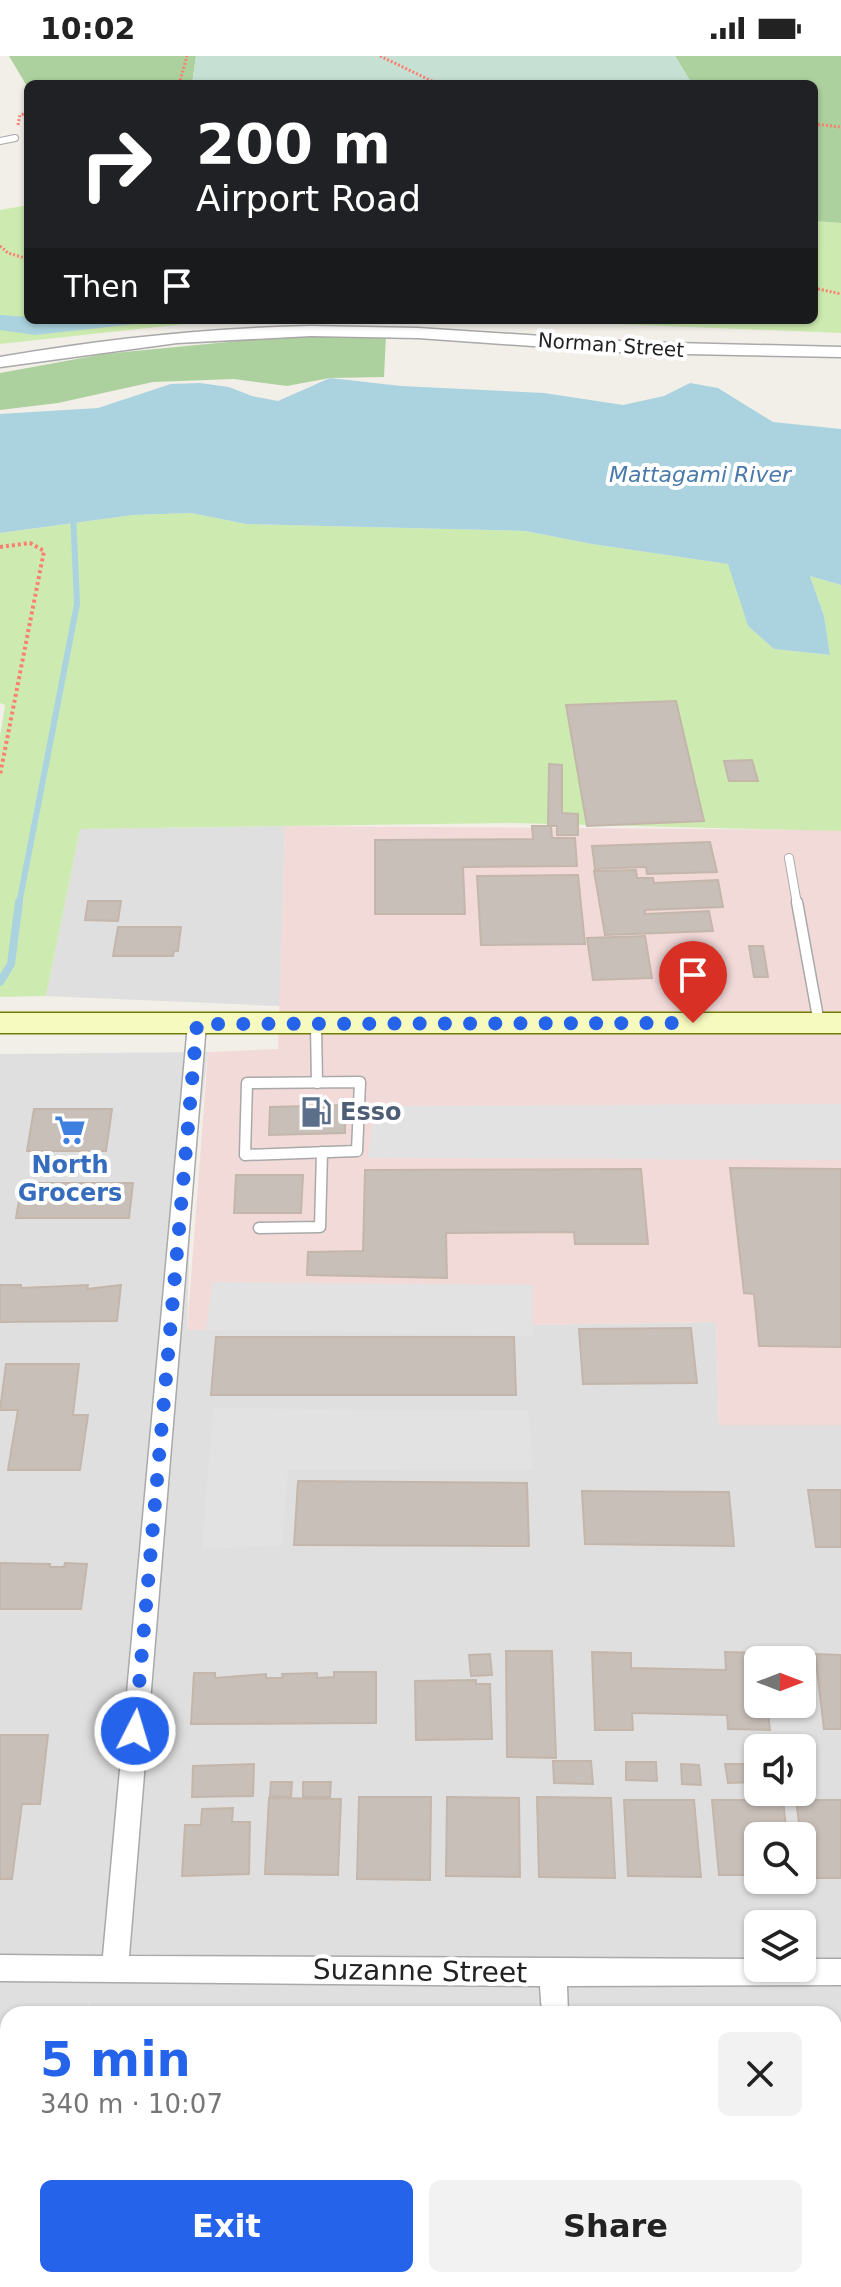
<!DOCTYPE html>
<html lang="en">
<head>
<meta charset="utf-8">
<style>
	body { margin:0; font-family:"DejaVu Sans",sans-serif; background:#f2f2f2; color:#222; height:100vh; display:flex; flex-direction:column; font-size:30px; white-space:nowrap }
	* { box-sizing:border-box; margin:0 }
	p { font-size:26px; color:#767676 }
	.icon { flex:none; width:44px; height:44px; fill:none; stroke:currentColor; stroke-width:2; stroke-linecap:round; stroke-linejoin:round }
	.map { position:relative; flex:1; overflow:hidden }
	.details { position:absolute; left:0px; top:1950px; width:842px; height:282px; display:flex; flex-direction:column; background:#fff; border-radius:24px 24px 0 0; box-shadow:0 2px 6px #0004 }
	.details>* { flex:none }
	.top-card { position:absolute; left:24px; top:24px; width:794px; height:244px; border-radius:12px; box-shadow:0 2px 6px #0004; background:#202124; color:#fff; overflow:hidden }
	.needle { width:52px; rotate:90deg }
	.buttons { position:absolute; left:744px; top:1590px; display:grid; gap:16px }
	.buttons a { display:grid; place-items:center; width:72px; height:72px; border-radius:12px; background:#fff; box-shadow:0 2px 6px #0004; font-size:40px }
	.pin { position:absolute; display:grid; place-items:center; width:68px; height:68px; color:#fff; margin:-82px -34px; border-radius:50% 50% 50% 0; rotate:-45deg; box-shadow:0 0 8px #0007 }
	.pin .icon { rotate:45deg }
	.me { position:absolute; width:88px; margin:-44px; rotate:5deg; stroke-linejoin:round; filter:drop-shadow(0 0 6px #0008) }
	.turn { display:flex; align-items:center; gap:28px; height:168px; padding:0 40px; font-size:36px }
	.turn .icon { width:104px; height:104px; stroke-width:2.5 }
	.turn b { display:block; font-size:56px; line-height:68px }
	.then { display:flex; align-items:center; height:76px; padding:0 40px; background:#0003; gap:16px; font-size:30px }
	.round { display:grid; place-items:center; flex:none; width:84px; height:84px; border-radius:12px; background:#f2f2f2 }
	.headline { display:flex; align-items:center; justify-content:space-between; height:136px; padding:0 40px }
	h1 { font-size:48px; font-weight:700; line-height:60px; color:#2563eb }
	.primary-button { display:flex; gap:16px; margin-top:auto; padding:16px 40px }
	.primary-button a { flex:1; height:92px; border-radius:12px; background:#2563eb; color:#fff; font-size:32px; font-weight:700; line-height:92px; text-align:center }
	.primary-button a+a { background:#f2f2f2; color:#222 }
	.status { display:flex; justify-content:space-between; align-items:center; height:56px; padding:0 40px; background:#fff; direction:ltr }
	.status svg { height:22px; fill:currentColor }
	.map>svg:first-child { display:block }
	.residential { fill:#e0dfdf; fill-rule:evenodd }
	.commercial { fill:#f2dad9 }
	.grass { fill:#cdebb0 }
	.forest { fill:#add19e }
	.wetland { fill:#c6e0d4 }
	.parking { fill:#e2e2e2 }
	.water { fill:#aad3df }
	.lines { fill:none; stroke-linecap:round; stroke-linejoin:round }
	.stream-far1 { stroke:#aad3df; stroke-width:6 }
	.stream { stroke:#aad3df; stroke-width:8 }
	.building { fill:#c7bfb8; stroke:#c4b6ab; stroke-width:2 }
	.service-far2-casing { stroke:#a9a9a9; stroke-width:8 }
	.service-far1-casing { stroke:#a9a9a9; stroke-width:10 }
	.service-casing { stroke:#a9a9a9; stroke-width:13 }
	.minor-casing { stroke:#a9a9a9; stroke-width:3 }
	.tertiary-casing { stroke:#a9a9a9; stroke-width:3 }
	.secondary-casing { stroke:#707d05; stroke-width:3 }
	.path-far1 { stroke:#fa8072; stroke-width:3; stroke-dasharray:2 2; stroke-linecap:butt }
	.path { stroke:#fa8072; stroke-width:4; stroke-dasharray:3 3; stroke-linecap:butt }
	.service-far2 { stroke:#fff; stroke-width:6 }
	.service-far1 { stroke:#fff; stroke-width:8 }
	.service { stroke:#fff; stroke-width:10 }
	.minor { fill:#fff; fill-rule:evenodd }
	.tertiary { fill:#fff; fill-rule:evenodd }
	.secondary { fill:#f7fabf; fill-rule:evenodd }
	.route { stroke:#2563eb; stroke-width:14; stroke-dasharray:0 25.2 }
	.labels { text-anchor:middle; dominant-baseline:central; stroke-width:8; stroke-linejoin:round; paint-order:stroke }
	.far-street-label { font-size:20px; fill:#222; stroke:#fff }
	.far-water-label { font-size:22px; font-style:italic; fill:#4a7aab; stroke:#fff }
	.service-label { font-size:24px; font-weight:bold; fill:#4e5e75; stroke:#fff; text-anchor:start }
	.shop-label { font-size:24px; font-weight:bold; fill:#366cbe; stroke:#fff }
	.near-street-label { font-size:28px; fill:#222; stroke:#fff }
</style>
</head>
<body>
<div class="status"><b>10:02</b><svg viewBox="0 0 49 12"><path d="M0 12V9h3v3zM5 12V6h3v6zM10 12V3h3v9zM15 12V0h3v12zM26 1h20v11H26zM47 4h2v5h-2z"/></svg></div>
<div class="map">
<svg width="841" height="2231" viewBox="0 0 841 2231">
	<rect width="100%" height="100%" fill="#f2efe9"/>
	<!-- residential -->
	<g class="residential">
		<polygon points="285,770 280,950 46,940 80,773"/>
		<path d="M208,996L191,1135L187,1274L716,1266L719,1369H841V2231H54L55,2224H834V1958H88L90,1939L87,1958H8V2224H53L52,2231H0V998ZM758,1604H802V1648H758ZM758,1692H802V1736H758ZM758,1780H802V1824H758ZM758,1868H802V1912H758Z"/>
	</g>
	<!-- commercial -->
	<polygon class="commercial" points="285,770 841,774 841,1369 719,1369 716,1266 187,1274 208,996 278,993"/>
	<!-- grass -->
	<g class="grass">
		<polygon points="28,149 28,264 292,264 213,265 0,288 0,154"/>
		<polygon points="814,165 841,167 841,277 514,264 814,264"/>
		<polygon points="191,457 246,468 525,475 592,488 729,508 748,570 774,593 829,599 824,560 810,520 841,529 841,775 512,767 80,773 46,940 0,941 0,681 5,649 0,647 0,477 133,459"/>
	</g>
	<!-- forest -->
	<g class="forest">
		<polygon points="9,0 196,0 192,28 28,28 28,32"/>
		<polygon points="675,0 841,0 841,167 814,165 814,28 692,28"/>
		<polygon points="386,280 384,321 330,322 287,330 234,323 153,326 58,347 0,354 0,317 104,298 280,281"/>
	</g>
	<!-- wetland -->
	<polygon class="wetland" points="196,0 675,0 692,28 192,28"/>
	<!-- parking -->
	<g class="parking">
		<polygon points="841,1048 841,1104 368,1102 375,1050"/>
		<polygon points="213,1226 533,1229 533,1280 206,1273"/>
		<polygon points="213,1352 528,1355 533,1414 288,1413 282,1490 202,1493"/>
	</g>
	<!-- water -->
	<g class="water">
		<polygon points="0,259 28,261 28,264 172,264 35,279 0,274"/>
		<polygon points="330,322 401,330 544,337 623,349 664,340 690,327 718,332 773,366 841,373 841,529 810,520 824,560 830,599 774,593 748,570 728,508 592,488 525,475 246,468 191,457 133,459 0,477 0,358 98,352 171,328 200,327 229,331 252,340 278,345"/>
	</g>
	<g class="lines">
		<!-- stream-far1 -->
		<polyline class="stream-far1" points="19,848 77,548 73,457"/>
		<!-- stream -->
		<polyline class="stream" points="0,926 11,908 19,846"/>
	</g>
	<!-- building -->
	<g class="building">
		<polygon points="676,645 704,765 587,770 566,649"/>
		<polygon points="752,704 758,725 729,725 724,705"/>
		<polygon points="549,708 562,709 562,757 578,758 578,779 557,779 557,770 548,770"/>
		<polygon points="532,770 551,770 552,782 575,782 577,810 463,811 465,858 375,858 375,784 533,783"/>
		<polygon points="710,786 717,816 647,818 646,811 595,813 592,790"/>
		<polygon points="636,814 637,822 653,822 654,827 718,824 723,851 645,854 645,858 709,855 713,875 605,879 594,815"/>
		<polygon points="578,819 585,888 481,889 477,820"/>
		<polygon points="88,845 121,845 118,865 85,864"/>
		<polygon points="118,871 181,871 178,895 174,895 173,900 113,900"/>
		<polygon points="645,880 652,922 593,924 587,882"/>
		<polygon points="749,890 763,890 768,921 754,921"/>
		<polygon points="345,1049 345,1077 269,1079 270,1051"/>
		<polygon points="34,1053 112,1053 106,1095 27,1095"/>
		<polygon points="730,1112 841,1113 841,1291 759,1290 754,1238 744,1237"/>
		<polygon points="641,1113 648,1188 575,1188 574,1176 446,1177 447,1222 307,1219 308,1196 363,1195 365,1114"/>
		<polygon points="236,1119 303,1119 301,1157 234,1157"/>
		<polygon points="22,1127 133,1127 129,1162 16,1162"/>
		<polygon points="0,1229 21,1229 21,1232 88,1229 87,1233 121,1229 117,1265 0,1266"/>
		<polygon points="691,1272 697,1327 583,1328 579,1273"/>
		<polygon points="216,1281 514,1281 516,1339 211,1339"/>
		<polygon points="6,1308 79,1308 73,1359 88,1359 80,1414 8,1414 18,1354 0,1354"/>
		<polygon points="298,1425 527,1427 529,1490 294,1489"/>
		<polygon points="808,1434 841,1434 841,1491 816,1491"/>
		<polygon points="582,1435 729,1436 734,1490 585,1488"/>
		<polygon points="0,1507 50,1508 50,1511 64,1511 65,1507 87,1508 81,1553 0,1553"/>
		<polygon points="506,1595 552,1595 556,1702 507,1701"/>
		<polygon points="592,1596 631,1597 631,1612 726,1614 725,1596 762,1597 763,1604 758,1604 758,1648 767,1648 770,1674 728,1673 727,1659 632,1657 633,1674 595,1674"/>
		<polygon points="490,1598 492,1619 471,1620 469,1599"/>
		<polygon points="815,1598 841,1599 841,1673 824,1673"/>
		<polygon points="334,1616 376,1616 376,1667 191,1668 194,1617 215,1617 215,1622 266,1618 266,1622 283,1622 282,1618 317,1617 317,1622 334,1621"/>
		<polygon points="476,1624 476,1628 490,1628 492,1683 416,1684 415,1625"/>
		<polygon points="0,1679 48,1679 40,1748 22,1748 12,1823 0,1823"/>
		<polygon points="553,1705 591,1705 593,1728 554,1727"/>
		<polygon points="626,1706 656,1706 657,1725 626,1724"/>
		<polygon points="254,1708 253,1740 192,1741 193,1710"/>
		<polygon points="681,1708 699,1709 701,1729 682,1728"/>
		<polygon points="725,1708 758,1708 758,1726 728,1727"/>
		<polygon points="271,1726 292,1726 291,1741 270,1740"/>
		<polygon points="303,1726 331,1726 330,1741 303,1741"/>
		<polygon points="359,1741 431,1741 430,1824 357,1823"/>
		<polygon points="447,1741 519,1742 520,1821 446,1820"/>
		<polygon points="537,1741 611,1742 615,1822 539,1821"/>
		<polygon points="269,1742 341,1743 338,1819 265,1818"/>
		<polygon points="624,1744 694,1744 701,1821 628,1820"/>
		<polygon points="712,1744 783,1744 787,1780 758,1780 758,1819 719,1819"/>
		<polygon points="796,1744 841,1744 841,1822 806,1822"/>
		<polygon points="233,1752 232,1766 250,1766 249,1818 182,1820 185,1769 201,1769 202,1753"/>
		<rect x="0" y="1996" width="8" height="77"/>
		<polygon points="8,2200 8,2224 24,2224 26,2231 0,2231 0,2204"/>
		<rect x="87" y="2224" width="83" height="7"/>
		<rect x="188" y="2224" width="85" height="7"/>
		<polygon points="659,2224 737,2224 738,2231 660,2231"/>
	</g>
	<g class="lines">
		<defs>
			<polyline id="service-far2" points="0,85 15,82"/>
			<polyline id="service-far1" points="789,802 797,848"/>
			<g id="service">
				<polyline points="797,846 819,967"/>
				<polyline points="316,968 317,1027"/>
				<polygon points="360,1026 357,1095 245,1099 247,1027"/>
				<polyline points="259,1172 320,1171 322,1096"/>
			</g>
			<g id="minor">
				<polygon points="197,961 206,968 129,1900 758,1903 758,1912 802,1912 802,1903 841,1903 841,1929 567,1930 568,1958 542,1958 540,1930 0,1925 0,1899 103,1900 188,968"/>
				<polygon points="546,2224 576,2224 577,2231 547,2231"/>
			</g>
			<path id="tertiary" d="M311,270L418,272L634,286L841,291V301L634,297L418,282L311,280L177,287L0,311V301C103,283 207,272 311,270Z"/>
			<rect id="secondary" x="0" y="957" width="841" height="20"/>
		</defs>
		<!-- service-far2 casing -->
		<use href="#service-far2" class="service-far2-casing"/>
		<!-- service-far1 casing -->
		<use href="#service-far1" class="service-far1-casing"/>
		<!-- service casing -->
		<use href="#service" class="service-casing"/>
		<!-- minor casing -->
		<use href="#minor" class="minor-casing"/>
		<!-- tertiary casing -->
		<use href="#tertiary" class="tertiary-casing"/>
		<!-- secondary casing -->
		<use href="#secondary" class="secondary-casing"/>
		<!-- path-far1 -->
		<g class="path-far1">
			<polyline points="380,0 438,28"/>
			<polyline points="179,28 187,0"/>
			<polyline points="814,68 841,71"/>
			<polyline points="18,69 20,59 28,57"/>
			<polyline points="0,190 8,197 28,203"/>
			<polyline points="814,232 841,238"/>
		</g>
		<!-- path -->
		<polyline class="path" points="0,491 30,487 44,495 0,719"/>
		<!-- service-far2 -->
		<use href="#service-far2" class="service-far2"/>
		<!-- service-far1 -->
		<use href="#service-far1" class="service-far1"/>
		<!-- service -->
		<use href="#service" class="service"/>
		<!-- minor -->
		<use href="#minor" class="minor"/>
		<!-- tertiary -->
		<use href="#tertiary" class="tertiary"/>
		<!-- secondary -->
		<use href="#secondary" class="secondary"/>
	</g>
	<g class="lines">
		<!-- route -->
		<polyline class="route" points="135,1675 197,968 693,967"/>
	</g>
	<!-- icons -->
	<defs>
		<symbol id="fuel-bare" viewBox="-9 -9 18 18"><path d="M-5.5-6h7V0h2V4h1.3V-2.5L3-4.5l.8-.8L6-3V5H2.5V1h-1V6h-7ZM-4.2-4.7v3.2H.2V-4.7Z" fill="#5c6f8a" stroke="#fff" stroke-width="2.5" paint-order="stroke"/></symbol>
		<symbol id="supermarket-bare" viewBox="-9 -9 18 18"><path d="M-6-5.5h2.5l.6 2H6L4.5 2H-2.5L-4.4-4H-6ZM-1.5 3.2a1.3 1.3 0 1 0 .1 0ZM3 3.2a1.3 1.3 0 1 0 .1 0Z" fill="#3f7fe0" stroke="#fff" stroke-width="2.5" paint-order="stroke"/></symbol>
	</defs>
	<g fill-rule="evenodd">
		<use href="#fuel-bare" x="294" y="1034" width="44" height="44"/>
		<use href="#supermarket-bare" x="48" y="1052" width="44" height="44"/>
	</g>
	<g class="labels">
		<!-- far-street labels -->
		<g class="far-street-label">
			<text transform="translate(611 289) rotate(4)">Norman Street</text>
		</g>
		<!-- far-water labels -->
		<g class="far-water-label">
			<text x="700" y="418">Mattagami River</text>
		</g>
		<!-- service labels -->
		<g class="service-label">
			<text x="340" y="1056">Esso</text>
		</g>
		<!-- shop labels -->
		<g class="shop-label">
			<text x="70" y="1109">North<tspan x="70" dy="28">Grocers</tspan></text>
		</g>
		<!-- near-street labels -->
		<g class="near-street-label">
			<text transform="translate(420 1915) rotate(1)">Suzanne Street</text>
		</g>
	</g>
</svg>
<div class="buttons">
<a><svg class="needle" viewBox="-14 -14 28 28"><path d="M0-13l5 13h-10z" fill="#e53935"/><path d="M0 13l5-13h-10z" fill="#767676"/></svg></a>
<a><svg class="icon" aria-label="sound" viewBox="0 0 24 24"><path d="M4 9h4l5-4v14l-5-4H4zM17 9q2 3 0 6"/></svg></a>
<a><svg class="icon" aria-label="search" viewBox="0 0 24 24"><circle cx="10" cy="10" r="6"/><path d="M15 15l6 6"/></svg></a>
<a><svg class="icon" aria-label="layers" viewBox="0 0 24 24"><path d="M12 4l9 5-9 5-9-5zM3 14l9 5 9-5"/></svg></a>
</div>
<div class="pin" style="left:693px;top:967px;background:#d93025"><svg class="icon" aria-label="arrive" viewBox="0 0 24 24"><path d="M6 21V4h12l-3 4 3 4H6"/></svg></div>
<svg class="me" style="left:135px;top:1675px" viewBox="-20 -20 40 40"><circle r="17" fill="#2563eb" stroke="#fff" stroke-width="3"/><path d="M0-11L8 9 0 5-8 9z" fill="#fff"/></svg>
<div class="top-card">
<div class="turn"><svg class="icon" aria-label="right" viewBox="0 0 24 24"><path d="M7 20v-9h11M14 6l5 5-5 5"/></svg><div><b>200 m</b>Airport Road</div></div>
<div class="then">Then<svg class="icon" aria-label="arrive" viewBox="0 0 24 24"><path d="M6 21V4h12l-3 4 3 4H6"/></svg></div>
</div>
<section class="details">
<div class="headline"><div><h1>5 min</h1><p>340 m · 10:07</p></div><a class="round"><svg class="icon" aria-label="close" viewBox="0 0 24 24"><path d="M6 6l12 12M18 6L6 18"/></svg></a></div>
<div class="primary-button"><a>Exit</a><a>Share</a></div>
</section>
</div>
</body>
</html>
